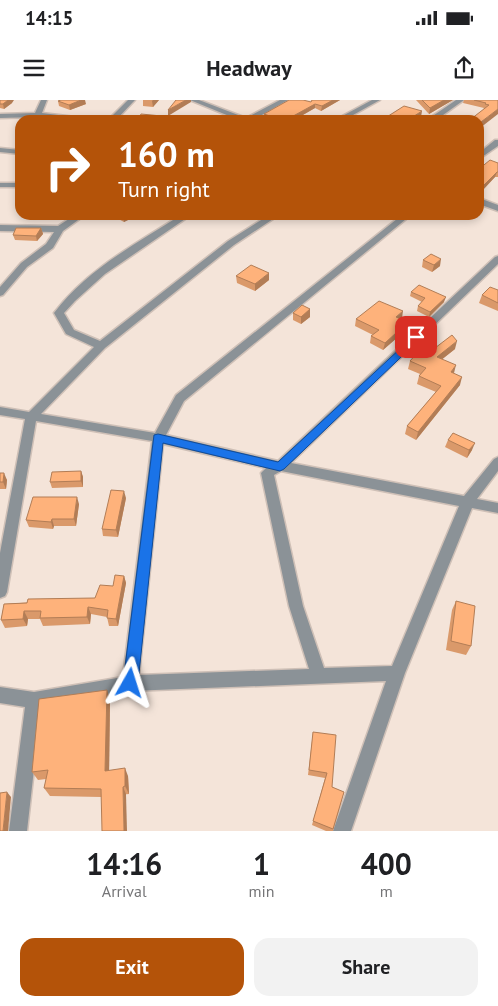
<!DOCTYPE html>
<html lang="en">
<head>
<meta charset="utf-8">
<style>
	body { margin:0; font-family:"PT Sans",sans-serif; background:#f2f2f2; color:#202124; height:100vh; display:flex; flex-direction:column; font-size:19px; white-space:nowrap }
	* { box-sizing:border-box; margin:0 }
	p { font-size:16px; color:#757577 }
	.icon { flex:none; width:28px; height:28px; fill:none; stroke:currentColor; stroke-width:2; stroke-linecap:round; stroke-linejoin:round }
	.map { position:relative; height:731px; overflow:hidden }
	.panel { display:flex; flex-direction:column; background:#fff; flex:1 }
	.panel>* { flex:none }
	.top-card { position:absolute; left:15px; top:15px; width:469px; height:105px; border-radius:15px; box-shadow:0 2px 8px #0003; background:#b45309; color:#fff; overflow:hidden }
	.pin { position:absolute; display:grid; place-items:center; width:42px; height:42px; color:#fff; margin:-21px; border-radius:10px; box-shadow:0 2px 8px #0006 }
	.me { position:absolute; width:55px; margin:-28px; rotate:6deg; stroke-linejoin:round; filter:drop-shadow(0 0 4px #0008) }
	.turn { display:flex; align-items:center; gap:18px; height:105px; padding:0 20px; font-size:22px }
	.turn .icon { width:65px; height:65px; stroke-width:2.5 }
	.turn b { display:block; font-size:35px; line-height:42px }
	.eta { display:flex; justify-content:space-evenly; align-items:center; height:85px; text-align:center }
	.eta b { font-size:30px; font-weight:800; line-height:35px }
	.cta { display:flex; gap:10px; margin-top:auto; padding:10px 20px }
	.cta a { flex:1; height:58px; border-radius:15px; background:#b45309; color:#fff; font-size:20px; font-weight:800; line-height:58px; text-align:center }
	.cta a+a { background:#f2f2f2; color:#202124 }
	.status { display:flex; justify-content:space-between; align-items:center; height:35px; padding:0 25px; background:#fff; direction:ltr }
	.status svg { height:14px; fill:currentColor }
	header { display:flex; justify-content:space-between; align-items:center; height:65px; padding:0 20px; background:#fff; font-size:22px; font-weight:800 }
	.map>svg:first-child { display:block }
	.lines { fill:none; stroke-linecap:round; stroke-linejoin:round }
	.minor-casing { stroke:#cfc0b7; stroke-width:3 }
	.minor { fill:#8b9297; fill-rule:evenodd }
	.wall { fill:#da996a }
	.shaded-wall { fill:#b27d56 }
	.building { fill:#feb27b; stroke:#b27d56 }
	.route { fill:#1a73e8; stroke:#114b97 }
</style>
</head>
<body>
<div class="status"><b>14:15</b><svg viewBox="0 0 49 12"><path d="M0 12V9h3v3zM5 12V6h3v6zM10 12V3h3v9zM15 12V0h3v12zM26 1h20v11H26zM47 4h2v5h-2z"/></svg></div>
<header><svg class="icon" aria-label="menu" viewBox="0 0 24 24"><path d="M4 6h16M4 12h16M4 18h16"/></svg>Headway<svg class="icon" aria-label="share" viewBox="0 0 24 24"><path d="M12 15V3M7 8l5-5 5 5M5 13v7h14v-7"/></svg></header>
<div class="map">
<svg width="498" height="731" viewBox="0 0 498 731">
	<rect width="100%" height="100%" fill="#f4e4d9"/>
	<g class="lines">
		<defs>
			<g id="minor">
				<polygon points="41,0 47,0 42,13 83,18 87,20 38,17 0,18 0,14 35,13"/>
				<polygon points="128,0 135,0 116,20 108,20"/>
				<polygon points="190,0 199,0 246,18 280,0 288,0 253,20 239,20"/>
				<polygon points="372,0 380,0 344,20 335,20"/>
				<polygon points="456,0 464,0 436,20 427,20"/>
				<polygon points="495,40 498,40 498,46 479,59 479,53"/>
				<polygon points="0,48 20,50 20,54 0,52"/>
				<rect x="0" y="83" width="20" height="4"/>
				<polygon points="479,98 498,105 498,111 479,104"/>
				<polygon points="75,115 85,115 63,131 53,148 27,167 3,195 0,196 0,187 21,163 46,144 54,132 0,131 0,125 58,126"/>
				<path d="M181,115H191L105,174L75,201L64,213L74,230L100,241L228,141L269,115H279L234,145L105,248L41,314L155,333L176,295L402,115H411L184,301L166,335L278,361L495,157L498,156V164L291,363L464,396L494,359L498,357V371L477,399L498,403V413L472,408L405,573L351,731H333L386,581L130,591L41,607L27,731H9L25,607L0,603V587L34,592L123,577L152,341L36,321L7,492L5,496L0,498V453L25,319L0,315V307L29,312L94,247L66,234L54,213C86,170 137,143 181,115ZM163,344L266,368L261,373L289,506L309,569L139,575ZM281,371L459,406L392,566L324,568L303,506L274,375Z"/>
			</g>
		</defs>
		<!-- minor casing -->
		<use href="#minor" class="minor-casing"/>
		<!-- minor -->
		<use href="#minor" class="minor"/>
	</g>
	<!-- wall -->
	<g class="wall">
		<polygon points="0,0 12,3 4,9 0,8"/>
		<polygon points="143,0 159,0 153,7 143,6"/>
		<polygon points="312,0 340,0 321,11 315,8 294,20 267,20 264,19 264,14 311,2"/>
		<polygon points="416,0 453,0 429,14"/>
		<polygon points="464,0 498,0 480,28 479,27 479,20 471,20 483,10 484,8 463,3"/>
		<polygon points="58,1 86,4 70,10 59,6"/>
		<polygon points="498,63 498,77 495,77 480,93 479,92 479,69"/>
		<polygon points="111,115 136,115 136,116 124,122"/>
		<polygon points="328,115 339,115 335,118"/>
		<polygon points="41,128 43,134 37,141 15,140 13,135"/>
		<polygon points="423,160 440,166 432,172 422,167"/>
		<polygon points="236,176 269,180 255,191 237,183"/>
		<polygon points="498,190 498,211 479,203 482,195"/>
		<polygon points="411,192 444,202 429,217 417,211 418,206 422,202 410,196"/>
		<polygon points="310,209 310,217 301,224 293,220 293,213"/>
		<polygon points="402,218 401,219 407,229 383,250 370,243 371,236 373,235 355,226 356,219"/>
		<polygon points="435,248 455,249 442,259 454,273 460,285 416,340 405,334 407,326 436,292 417,284 419,276 420,274 408,269 410,261 421,253"/>
		<polygon points="448,340 472,350 467,358 445,347"/>
		<polygon points="81,371 83,377 83,387 52,388 50,382"/>
		<polygon points="0,373 7,380 6,389 0,389"/>
		<polygon points="126,398 118,437 103,436 102,429"/>
		<polygon points="79,404 76,426 54,426 53,429 29,427 26,420"/>
		<polygon points="124,476 126,483 118,526 109,526 107,517 91,514 90,524 43,526 40,519 28,519 27,526 5,528 1,520 4,504 95,498 113,486"/>
		<polygon points="456,501 471,546 466,555 446,550 452,510"/>
		<polygon points="110,599 109,671 128,676 129,694 101,697 50,696 44,688 46,679 38,680 32,672"/>
		<polygon points="313,632 332,687 344,692 333,731 326,731 312,725 325,678 308,675"/>
	</g>
	<!-- shaded-wall -->
	<g class="shaded-wall">
		<polygon points="8,0 14,0 12,3 4,9 3,4"/>
		<polygon points="81,0 85,0 86,4 70,10 69,5"/>
		<polygon points="153,0 159,0 153,7 152,1"/>
		<polygon points="186,0 191,0 191,2 168,16 168,10"/>
		<polygon points="333,0 340,0 321,11 322,6"/>
		<polygon points="444,0 453,0 429,14 430,8"/>
		<polygon points="315,4 315,8 294,20 286,20"/>
		<polygon points="498,9 498,14 480,28 481,22"/>
		<polygon points="422,11 421,17 416,20 408,20"/>
		<polygon points="497,72 495,77 480,93 481,88"/>
		<polygon points="125,115 136,115 136,116 124,122 123,116"/>
		<polygon points="41,128 43,134 37,141 36,136"/>
		<polygon points="441,159 440,166 432,172 434,165"/>
		<polygon points="269,173 269,180 255,191 255,184"/>
		<polygon points="446,197 444,202 429,217 430,212"/>
		<polygon points="310,209 310,217 301,224 301,217"/>
		<polygon points="403,211 402,218 395,224 396,217"/>
		<polygon points="408,222 407,229 383,250 385,243"/>
		<polygon points="457,241 455,249 435,265 437,257"/>
		<polygon points="456,265 454,273 451,272"/>
		<polygon points="462,277 460,285 416,340 418,332"/>
		<polygon points="475,343 472,350 467,358 469,350"/>
		<polygon points="81,371 83,377 83,387 81,381"/>
		<polygon points="4,373 7,380 6,389 3,382"/>
		<polygon points="124,391 126,398 118,437 116,430"/>
		<polygon points="77,397 79,404 76,426 74,419"/>
		<polygon points="52,419 54,426 53,429 51,422"/>
		<polygon points="124,476 126,483 118,526 116,519"/>
		<polygon points="88,507 91,514 90,524 87,517"/>
		<polygon points="24,511 28,519 27,526 23,519"/>
		<polygon points="107,590 110,599 109,679 105,671"/>
		<polygon points="125,668 128,676 129,694 125,686"/>
		<polygon points="123,687 126,694 127,731 124,731"/>
		<polygon points="7,692 11,697 8,731 3,731"/>
	</g>
	<!-- building -->
	<g class="building">
		<polygon points="0,0 8,0 3,4 0,4"/>
		<polygon points="61,0 81,0 69,5 58,1"/>
		<polygon points="176,0 186,0 168,10"/>
		<polygon points="289,0 303,0 311,2 312,0 333,0 322,6 315,4 286,20 281,20 264,14"/>
		<polygon points="422,0 444,0 430,8"/>
		<polygon points="474,0 498,0 498,9 481,22 479,21 479,20 471,19 489,5 485,4 486,3"/>
		<polygon points="404,6 422,11 408,20 382,20"/>
		<polygon points="141,14 182,18 182,20 138,20"/>
		<polygon points="490,60 498,63 498,72 497,72 481,88 479,87 479,69"/>
		<polygon points="16,128 41,128 36,136 13,135"/>
		<polygon points="431,154 441,159 434,165 423,160"/>
		<polygon points="251,165 269,173 255,184 236,176"/>
		<polygon points="419,185 446,197 430,212 418,206 425,198 411,192"/>
		<polygon points="490,187 498,190 498,203 482,195"/>
		<polygon points="379,201 403,211 396,217 408,222 385,243 371,236 379,230 356,219"/>
		<polygon points="302,205 310,209 301,217 293,213"/>
		<polygon points="452,235 457,241 437,257 456,265 451,272 462,277 418,332 407,326 441,286 419,276 426,268 410,261 418,252 421,253 430,246 435,248"/>
		<polygon points="453,333 475,343 469,350 448,340"/>
		<polygon points="81,371 81,381 50,382 52,372"/>
		<polygon points="0,373 4,373 3,382 0,382"/>
		<polygon points="111,390 124,391 116,430 102,429"/>
		<polygon points="33,397 77,397 74,419 52,419 51,422 26,420"/>
		<polygon points="115,475 124,476 116,519 107,518 108,510 88,507 87,517 40,518 41,511 24,511 23,519 1,520 4,504 27,503 28,499 95,498 100,485 113,486"/>
		<polygon points="456,501 475,506 471,546 451,541"/>
		<polygon points="107,590 105,671 125,668 125,686 123,687 124,731 102,731 101,689 44,688 48,670 32,672 39,599"/>
		<polygon points="313,632 336,635 332,687 344,692 333,729 313,721 327,673 309,670"/>
		<polygon points="7,692 3,731 0,731 0,693"/>
	</g>
	<!-- route -->
	<polygon class="route" points="416,234 420,235 420,239 284,369 280,371 163,343 138,583 136,588 130,590 125,588 123,583 154,335 158,334 278,362"/>
</svg>
<div class="pin" style="left:416px;top:237px;background:#d93025"><svg class="icon" aria-label="arrive" viewBox="0 0 24 24"><path d="M6 21V4h12l-3 4 3 4H6"/></svg></div>
<svg class="me" style="left:130px;top:583px" viewBox="-20 -20 40 40"><path d="M0-17L14 15 0 8-14 15z" fill="#1a73e8" stroke="#fff" stroke-width="4"/></svg>
<div class="top-card">
<div class="turn"><svg class="icon" aria-label="right" viewBox="0 0 24 24"><path d="M7 20v-9h11M14 6l5 5-5 5"/></svg><div><b>160 m</b>Turn right</div></div>
</div>
</div>
<section class="panel">
<div class="eta">
<div><b>14:16</b><p>Arrival</p></div>
<div><b>1</b><p>min</p></div>
<div><b>400</b><p>m</p></div>
</div>
<div class="cta"><a>Exit</a><a>Share</a></div>
</section>
</body>
</html>
